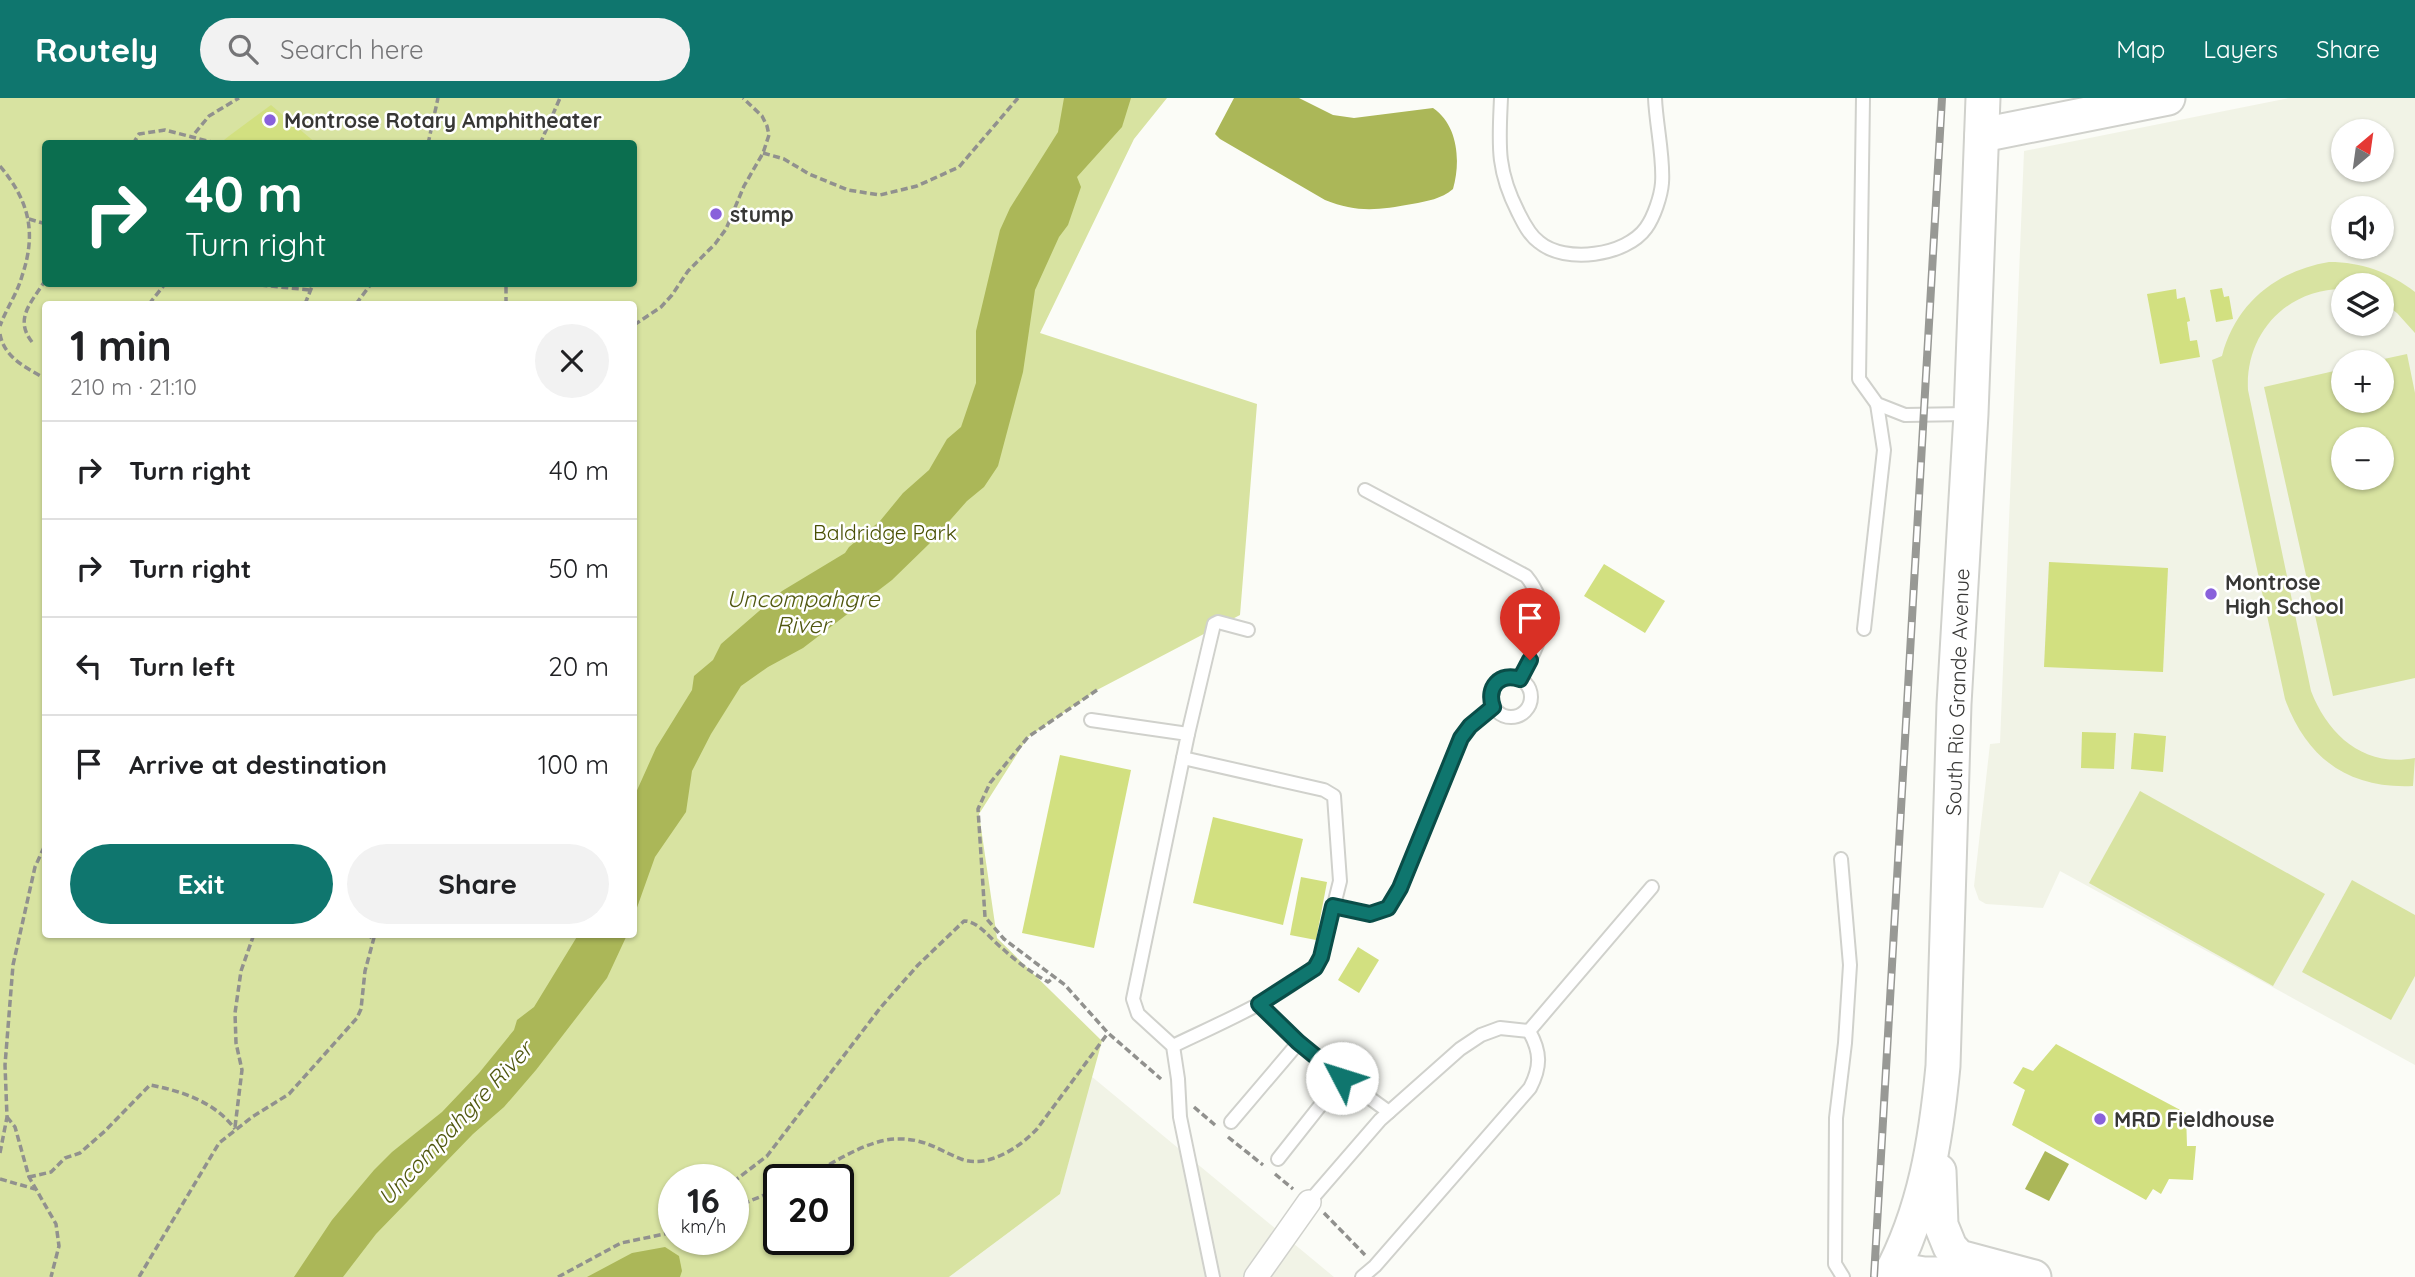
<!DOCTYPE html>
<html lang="en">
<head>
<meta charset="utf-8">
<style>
	body { margin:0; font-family:Quicksand,sans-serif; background:#f2f2f2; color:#202124; height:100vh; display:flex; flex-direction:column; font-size:26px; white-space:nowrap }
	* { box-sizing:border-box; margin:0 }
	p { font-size:23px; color:#757577 }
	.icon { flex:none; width:38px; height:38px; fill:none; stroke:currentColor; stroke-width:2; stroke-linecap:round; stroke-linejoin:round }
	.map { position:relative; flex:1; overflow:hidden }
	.drawer { position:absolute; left:42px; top:203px; width:595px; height:637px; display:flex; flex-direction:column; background:#fff; border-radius:7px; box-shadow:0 2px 5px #0004 }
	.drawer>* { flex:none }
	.guide { position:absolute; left:42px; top:42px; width:595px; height:147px; border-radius:7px; box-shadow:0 2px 5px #0004; background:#0b6e4f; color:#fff; overflow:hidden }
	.needle { width:46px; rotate:29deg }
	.controls { position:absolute; left:2331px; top:21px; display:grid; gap:14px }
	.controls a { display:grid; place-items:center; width:63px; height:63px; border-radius:50%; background:#fff; box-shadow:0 2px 5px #0004; font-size:35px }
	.speed { position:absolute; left:658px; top:1066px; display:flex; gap:14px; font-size:35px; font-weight:700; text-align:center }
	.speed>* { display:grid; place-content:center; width:91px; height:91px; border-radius:50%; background:#fff; box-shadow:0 2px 5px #0004; line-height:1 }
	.speed small { font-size:18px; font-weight:400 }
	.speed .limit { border:4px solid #111; border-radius:10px; background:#fff; color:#111 }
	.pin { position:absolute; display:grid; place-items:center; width:60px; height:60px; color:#fff; margin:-72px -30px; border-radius:50% 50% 50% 0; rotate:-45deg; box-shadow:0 0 7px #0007 }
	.pin .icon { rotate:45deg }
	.me { position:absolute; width:77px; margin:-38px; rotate:310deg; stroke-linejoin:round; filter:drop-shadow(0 0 5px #0008) }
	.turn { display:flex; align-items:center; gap:24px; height:147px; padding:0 28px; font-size:32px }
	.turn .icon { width:91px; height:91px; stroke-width:2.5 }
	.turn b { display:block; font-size:49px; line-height:60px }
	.round { display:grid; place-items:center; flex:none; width:74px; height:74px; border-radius:37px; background:#f2f2f2 }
	.head { display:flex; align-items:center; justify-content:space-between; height:119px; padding:0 28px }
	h1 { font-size:42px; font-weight:700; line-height:52px }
	.button { display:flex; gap:14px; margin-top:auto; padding:14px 28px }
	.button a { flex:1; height:80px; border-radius:42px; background:#0f766e; color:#fff; font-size:28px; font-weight:700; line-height:80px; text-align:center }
	.button a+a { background:#f2f2f2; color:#202124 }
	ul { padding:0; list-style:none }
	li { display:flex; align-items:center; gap:21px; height:98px; padding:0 28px; border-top:2px solid #e0e0e0 }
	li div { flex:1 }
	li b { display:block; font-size:26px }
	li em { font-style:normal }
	header { display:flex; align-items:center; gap:42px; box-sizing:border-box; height:98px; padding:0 35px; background:#0f766e; color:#fff }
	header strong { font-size:33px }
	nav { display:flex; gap:38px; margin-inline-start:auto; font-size:24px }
	.search { width:490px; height:63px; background:#f2f2f2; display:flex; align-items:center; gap:18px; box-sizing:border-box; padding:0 24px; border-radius:38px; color:#757577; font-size:26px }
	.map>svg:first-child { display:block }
	.built { fill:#f1f3e6; fill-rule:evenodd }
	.green { fill:#d8e3a1; fill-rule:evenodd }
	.water { fill:#abb758 }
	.building { fill:#d2e080 }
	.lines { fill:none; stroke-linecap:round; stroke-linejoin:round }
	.lane-casing { stroke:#d0d1cc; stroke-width:16 }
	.street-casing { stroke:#d0d1cc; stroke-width:26 }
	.secondary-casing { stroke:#d0d1cc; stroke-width:37 }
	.path { stroke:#91918e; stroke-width:3.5; stroke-dasharray:7 3.5; stroke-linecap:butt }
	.lane { stroke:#fff; stroke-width:12 }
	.street { stroke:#fff; stroke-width:23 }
	.secondary { stroke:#fff; stroke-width:33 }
	.rail-casing { stroke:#989995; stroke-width:8 }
	.rail { stroke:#fff; stroke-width:5; stroke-dasharray:16; stroke-linecap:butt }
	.route-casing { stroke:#0a4d48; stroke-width:18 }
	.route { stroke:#0f766e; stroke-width:12 }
	.poi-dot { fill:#8961db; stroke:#fff; stroke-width:2.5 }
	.labels { text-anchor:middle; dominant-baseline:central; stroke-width:5; stroke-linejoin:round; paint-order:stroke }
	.poi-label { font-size:21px; font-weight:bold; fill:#373735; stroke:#fff; text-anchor:start }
	.park-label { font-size:21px; fill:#484f03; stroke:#fff }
	.street-label { font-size:21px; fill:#373735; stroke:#fff }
	.water-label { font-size:23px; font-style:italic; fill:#505710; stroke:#fff }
</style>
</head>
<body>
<header>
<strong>Routely</strong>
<div class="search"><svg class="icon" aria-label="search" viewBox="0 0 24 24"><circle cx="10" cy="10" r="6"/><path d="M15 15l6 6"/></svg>Search here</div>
<nav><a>Map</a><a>Layers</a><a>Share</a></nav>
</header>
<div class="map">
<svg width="2415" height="1179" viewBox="0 0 2415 1179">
	<rect width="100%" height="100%" fill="#fbfcf7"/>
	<!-- built -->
	<g class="built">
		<path d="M2289,0H2415V967L2060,773L2043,810L1986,806L1979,802L1974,788L1990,646L2000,645L2024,53ZM2343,33H2382V72H2343ZM2343,110H2382V149H2343ZM2343,187H2382V226H2343ZM2343,264H2382V303H2343ZM2343,341H2382V380H2343Z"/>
		<polygon points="1091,978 1334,1179 949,1179 1060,1096"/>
	</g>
	<!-- green -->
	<g class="green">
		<path d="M0,0H1167L1134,41L1040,235L1257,306L1240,517L1097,592L1028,639L979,716L997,840L1102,943L1060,1096L949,1179H0ZM46,46H634V186H46ZM46,206H634V836H46ZM674,1082H733V1141H674ZM779,1082H838V1141H779Z"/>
		<path d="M2329,164C2362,164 2389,174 2415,194V235L2397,215L2382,204V187H2343V191C2286,191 2245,236 2248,292L2311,593C2328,637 2364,670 2415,660L2413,688C2349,691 2307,661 2285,601L2212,262L2222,258C2236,205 2276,173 2329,164Z"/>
		<path d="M2407,256L2415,295V580L2333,598L2264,289L2343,271V303H2382V264H2370ZM2343,341H2382V380H2343Z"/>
		<polygon points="2140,693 2325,796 2273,888 2089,785"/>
		<polygon points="2352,782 2415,817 2415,878 2391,922 2302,874"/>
	</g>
	<!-- water -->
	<g class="water">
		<polygon points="1064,0 1131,0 1122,29 1077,79 1081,89 1068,127 1059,139 1035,192 1023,274 998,368 984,389 967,403 929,446 892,482 803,550 768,569 741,588 711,636 692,673 686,714 655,759 634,818 634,699 656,650 692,592 694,578 713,562 721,546 782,493 845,455 849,449 880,423 903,395 929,372 947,341 961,329 976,285 976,233 1000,132 1010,110 1058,34"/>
		<path d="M1234,0H1299L1333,17L1354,20L1433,10C1458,27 1461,63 1453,91C1441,101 1428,103 1412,106C1379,112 1357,115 1325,102L1220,41L1215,36Z"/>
		<polygon points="578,837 627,837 607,880 536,972 504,1009 473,1036 376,1136 343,1179 294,1179 332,1122 374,1072 392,1054 442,1014 479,975 514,932 517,922 534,909"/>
		<polygon points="2045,1053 2069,1066 2049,1103 2025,1091"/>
		<polygon points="665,1149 679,1158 682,1173 680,1179 587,1179 632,1155"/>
	</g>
	<!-- building -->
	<g class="building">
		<polygon points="271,7 317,46 219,46 229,38"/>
		<polygon points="2222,190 2224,199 2229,198 2233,221 2216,224 2210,192"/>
		<polygon points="2176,191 2177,201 2185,199 2190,223 2187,224 2190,243 2197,242 2200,259 2160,266 2147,196"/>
		<polygon points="2049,464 2168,470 2163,574 2044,569"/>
		<polygon points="1604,466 1665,503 1645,535 1584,498"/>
		<polygon points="2082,634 2116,635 2114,671 2081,670"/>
		<polygon points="2134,635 2166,638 2163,674 2131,671"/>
		<polygon points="1060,657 1131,672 1094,850 1022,835"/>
		<polygon points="1213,719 1303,741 1283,827 1193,805"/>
		<polygon points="1301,779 1327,784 1316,842 1290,837"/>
		<polygon points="1358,849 1379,862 1359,895 1338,882"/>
		<polygon points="2056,946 2186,1015 2187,1048 2196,1048 2193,1082 2169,1081 2161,1096 2153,1091 2146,1102 2012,1027 2025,992 2013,985 2023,969 2033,973"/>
	</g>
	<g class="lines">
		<defs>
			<g id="lane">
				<path d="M1501,0C1499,46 1496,71 1518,114C1523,124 1529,137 1539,144C1565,166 1626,158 1646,130C1654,119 1661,98 1662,85C1664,60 1656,26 1655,0"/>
				<polyline points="1863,0 1859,281 1877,306 1905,317 1968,316"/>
				<path d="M1365,392L1526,478C1556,515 1540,544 1520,581"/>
				<polyline points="1864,531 1884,352 1877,306"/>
				<circle cx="1511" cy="599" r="20"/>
				<polyline points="1091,622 1188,636 1133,901 1138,916 1173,948 1178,981 1180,1019 1213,1179"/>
				<polyline points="1188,636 1214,526 1218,524 1248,532"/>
				<polyline points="1841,761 1850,867 1845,945 1836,1020 1835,1166 1843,1179"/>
				<polyline points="1333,808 1370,816 1388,810 1400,790 1461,640 1470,628 1493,609"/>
				<polyline points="1259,906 1299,944 1342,980 1278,1061"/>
				<path d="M1173,948C1207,931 1305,890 1321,859L1340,783L1334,698L1324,692L1183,660"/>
				<polyline points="1342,980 1389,1014"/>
				<polyline points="1231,1024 1299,944"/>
				<polyline points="1309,1104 1380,1022 1460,951 1481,937 1500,930 1529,933"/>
				<path d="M1362,1179L1375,1168L1530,990C1541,969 1541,954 1529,933L1652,789"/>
			</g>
			<polyline id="street" points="1256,1179 1309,1104"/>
			<g id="secondary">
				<polyline points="1982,37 2168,0"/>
				<polyline points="1939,1073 1941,1127 1950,1149 1959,1159 2034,1179"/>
				<polyline points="1894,1171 1924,1176 1989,1176"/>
				<path d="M1889,1179C1925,1113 1936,1041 1943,968L1954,606L1971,316L1983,0"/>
			</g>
		</defs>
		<!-- lane casing -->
		<use href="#lane" class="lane-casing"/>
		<!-- street casing -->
		<use href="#street" class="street-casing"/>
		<!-- secondary casing -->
		<use href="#secondary" class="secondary-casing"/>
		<!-- path -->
		<g class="path">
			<polyline points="195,35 209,18 239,0"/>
			<polyline points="133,46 139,36 165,32 219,46"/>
			<polyline points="428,46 438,0"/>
			<polyline points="540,46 560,0"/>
			<polyline points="763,55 784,61 809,76 848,92 880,97 917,88 959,69 1018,0"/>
			<path d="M0,68C29,103 37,134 22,178C17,196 6,211 0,228"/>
			<polyline points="29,121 46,126"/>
			<polyline points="250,186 310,192"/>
			<polyline points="149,206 165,186"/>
			<polyline points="305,206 313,186"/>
			<polyline points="356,206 371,186"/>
			<polyline points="506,206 506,186"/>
			<polyline points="634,227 661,209 672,197 688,173 715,146 726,131 744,88 763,55 769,37 767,28 762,18 743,0"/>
			<path d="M0,236C4,260 27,270 46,281"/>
			<path d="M32,244C13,220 33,203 46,181"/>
			<polyline points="1097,592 1028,639 990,685 978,711 985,819 1004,841 1065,887 1108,935 1161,981"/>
			<polyline points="366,836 374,841"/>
			<polyline points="1194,1009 1215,1027"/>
			<polyline points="7,1019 15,1029 29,1079 56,1126 59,1148 51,1179"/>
			<polyline points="235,1029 242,972 236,945 235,915 241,873 254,836"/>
			<polyline points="1228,1039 1263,1067"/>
			<polyline points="0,1055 7,1019 5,967 13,867 35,769 46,745"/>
			<polyline points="1275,1076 1293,1091"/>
			<path d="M29,1079L51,1074L65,1060L80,1055L105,1033L150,987C182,993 215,1004 235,1031"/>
			<polyline points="0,1081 35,1091"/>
			<path d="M802,1082C828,1068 866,1042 895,1041C925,1040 936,1051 961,1061C988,1071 1020,1049 1037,1031L1108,935"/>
			<path d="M733,1084L767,1058L881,909L918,867L964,823C979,823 991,842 1003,851C1016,863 1032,875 1048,884L1054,879"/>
			<polyline points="733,1110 779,1091"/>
			<polyline points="1324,1115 1365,1157"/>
			<polyline points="139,1179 219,1045 252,1019 289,996 357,920 361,911 365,873 375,836"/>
			<polyline points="558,1179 621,1145 674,1134"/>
		</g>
		<!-- lane -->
		<use href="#lane" class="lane"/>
		<!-- street -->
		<use href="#street" class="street"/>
		<!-- secondary -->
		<use href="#secondary" class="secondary"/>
		<defs>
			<polyline id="rail" points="1874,1179 1942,0"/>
		</defs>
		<!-- rail casing -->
		<use href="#rail" class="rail-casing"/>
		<!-- rail -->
		<use href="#rail" class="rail"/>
	</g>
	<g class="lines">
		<defs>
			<path id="route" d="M1342,980L1298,944L1259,906L1315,870L1321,859L1333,808L1370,816L1388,810L1400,790L1461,640L1470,628L1493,609C1486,589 1500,574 1520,581L1530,562"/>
		</defs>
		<!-- route casing -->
		<use href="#route" class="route-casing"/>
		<!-- route -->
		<use href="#route" class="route"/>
	</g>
	<!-- markers -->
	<g class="poi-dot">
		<circle cx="270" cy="22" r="7"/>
		<circle cx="716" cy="116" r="7"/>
		<circle cx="2211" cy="496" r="7"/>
		<circle cx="2100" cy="1021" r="7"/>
	</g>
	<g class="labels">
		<!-- poi labels -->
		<g class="poi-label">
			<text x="284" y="22">Montrose Rotary Amphitheater</text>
			<text x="730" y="116">stump</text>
			<text x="2225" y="484">Montrose<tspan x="2225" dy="24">High School</tspan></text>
			<text x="2114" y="1021">MRD Fieldhouse</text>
		</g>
		<!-- park labels -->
		<g class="park-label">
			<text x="885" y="434">Baldridge Park</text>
		</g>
		<!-- street labels -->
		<g class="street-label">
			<text transform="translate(1957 594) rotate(-88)">South Rio Grande Avenue</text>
		</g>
		<!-- water labels -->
		<g class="water-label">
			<text x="803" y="500">Uncompahgre<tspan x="803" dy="26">River</tspan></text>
			<text transform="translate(455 1025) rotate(-47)">Uncompahgre River</text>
		</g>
	</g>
</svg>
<div class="controls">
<a><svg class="needle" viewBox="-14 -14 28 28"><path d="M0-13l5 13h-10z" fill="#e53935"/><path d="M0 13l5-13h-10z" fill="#757577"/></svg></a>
<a><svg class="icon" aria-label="sound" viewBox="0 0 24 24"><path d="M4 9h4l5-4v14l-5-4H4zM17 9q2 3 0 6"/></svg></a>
<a><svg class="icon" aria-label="layers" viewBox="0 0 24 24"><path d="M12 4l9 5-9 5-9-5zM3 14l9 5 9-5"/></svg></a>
<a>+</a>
<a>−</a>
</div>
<div class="speed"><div>16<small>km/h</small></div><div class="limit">20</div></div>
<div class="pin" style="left:1530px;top:562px;background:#d93025"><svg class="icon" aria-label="arrive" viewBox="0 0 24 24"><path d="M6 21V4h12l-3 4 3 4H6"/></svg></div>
<svg class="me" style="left:1342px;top:980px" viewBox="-20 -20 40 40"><circle r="19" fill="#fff"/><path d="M0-13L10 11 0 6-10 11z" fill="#0f766e"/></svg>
<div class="guide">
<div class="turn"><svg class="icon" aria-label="right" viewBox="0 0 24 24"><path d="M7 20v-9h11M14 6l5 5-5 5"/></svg><div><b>40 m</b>Turn right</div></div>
</div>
<section class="drawer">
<div class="head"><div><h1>1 min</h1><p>210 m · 21:10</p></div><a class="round"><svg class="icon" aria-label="close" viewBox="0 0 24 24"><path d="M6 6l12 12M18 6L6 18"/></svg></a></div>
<ul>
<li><svg class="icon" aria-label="right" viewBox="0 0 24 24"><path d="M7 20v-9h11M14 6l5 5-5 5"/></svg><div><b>Turn right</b></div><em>40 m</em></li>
<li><svg class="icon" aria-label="right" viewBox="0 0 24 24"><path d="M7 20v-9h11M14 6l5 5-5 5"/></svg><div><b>Turn right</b></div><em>50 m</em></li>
<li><svg class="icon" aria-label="left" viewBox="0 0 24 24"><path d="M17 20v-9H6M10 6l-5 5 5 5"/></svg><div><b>Turn left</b></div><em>20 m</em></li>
<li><svg class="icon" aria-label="arrive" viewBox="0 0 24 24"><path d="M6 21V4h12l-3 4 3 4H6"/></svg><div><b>Arrive at destination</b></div><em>100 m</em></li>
</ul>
<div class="button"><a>Exit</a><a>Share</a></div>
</section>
</div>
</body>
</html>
